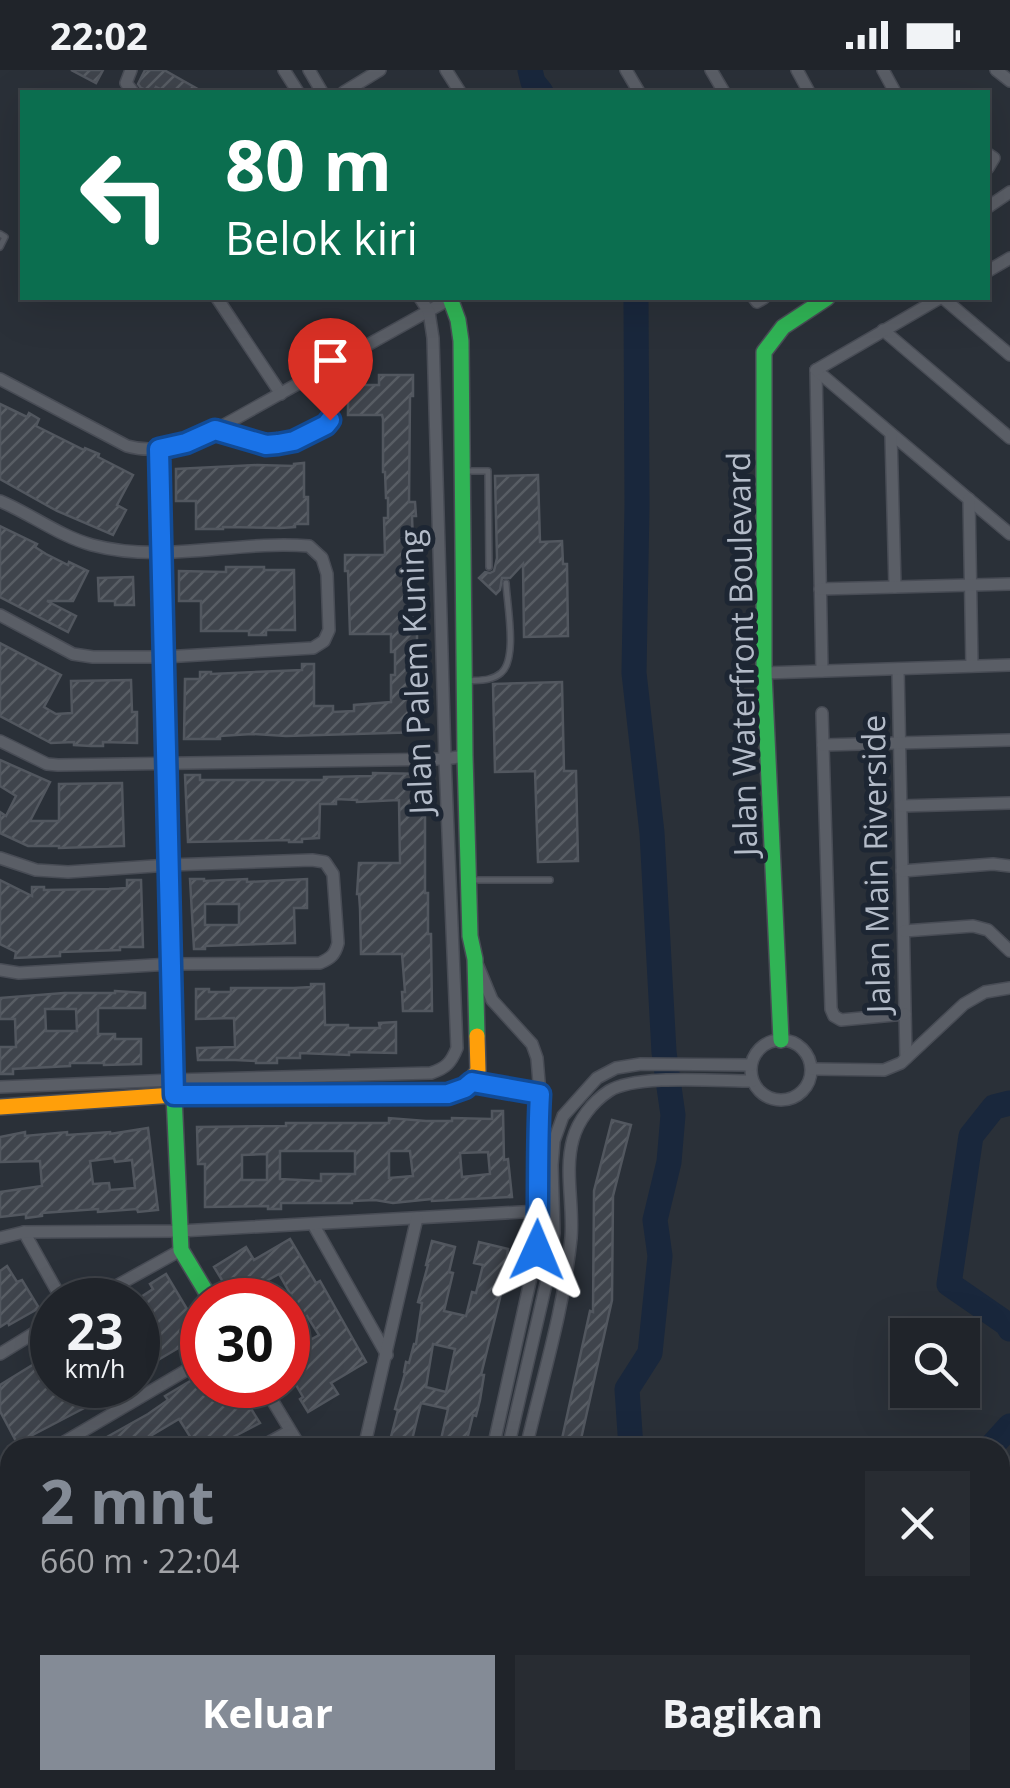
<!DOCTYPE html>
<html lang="id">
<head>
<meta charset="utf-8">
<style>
	body { margin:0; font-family:"Open Sans",sans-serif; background:#282c32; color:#f1f3f6; height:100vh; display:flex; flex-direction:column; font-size:38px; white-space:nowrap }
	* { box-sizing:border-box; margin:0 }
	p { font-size:32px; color:#a2a4a8 }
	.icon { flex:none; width:55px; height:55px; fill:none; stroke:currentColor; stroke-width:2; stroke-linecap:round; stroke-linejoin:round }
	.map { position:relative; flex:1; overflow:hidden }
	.side { position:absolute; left:0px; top:1368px; width:1010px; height:352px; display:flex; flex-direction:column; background:#20242a; border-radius:30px 30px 0 0; box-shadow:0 10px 40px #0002,0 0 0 2px #3d4147 }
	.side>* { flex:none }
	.guide { position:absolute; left:20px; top:20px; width:970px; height:210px; border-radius:0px; box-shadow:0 10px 40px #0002,0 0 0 2px #3d4147; background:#0b6e4f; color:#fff; overflow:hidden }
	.buttons { position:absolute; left:890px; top:1248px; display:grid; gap:20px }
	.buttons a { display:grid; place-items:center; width:90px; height:90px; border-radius:0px; background:#20242a; box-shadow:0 10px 40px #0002,0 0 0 2px #3d4147; font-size:50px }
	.speed { position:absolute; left:30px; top:1208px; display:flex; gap:20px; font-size:50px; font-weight:700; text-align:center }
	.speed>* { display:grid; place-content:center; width:130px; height:130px; border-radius:50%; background:#20242a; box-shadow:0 10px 40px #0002,0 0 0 2px #3d4147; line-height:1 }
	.speed small { font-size:25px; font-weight:400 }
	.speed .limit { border:15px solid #d22; background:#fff; color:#111 }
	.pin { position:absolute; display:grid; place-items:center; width:85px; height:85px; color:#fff; margin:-102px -42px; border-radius:50% 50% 50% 0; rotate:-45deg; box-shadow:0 0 10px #0007 }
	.pin .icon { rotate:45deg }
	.me { position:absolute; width:110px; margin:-55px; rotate:1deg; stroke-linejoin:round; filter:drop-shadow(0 0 8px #0008) }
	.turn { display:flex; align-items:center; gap:35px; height:210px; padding:0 40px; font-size:45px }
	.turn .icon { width:130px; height:130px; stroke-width:2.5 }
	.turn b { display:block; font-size:70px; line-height:85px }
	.round { display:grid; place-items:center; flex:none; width:105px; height:105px; border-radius:0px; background:#282c32 }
	.overview { display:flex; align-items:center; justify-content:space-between; height:170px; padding:0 40px }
	h1 { font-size:60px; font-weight:700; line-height:75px; color:#848b96 }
	.cta { display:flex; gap:20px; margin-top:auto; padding:20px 40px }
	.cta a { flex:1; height:115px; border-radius:0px; background:#848b96; color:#fff; font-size:40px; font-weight:700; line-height:115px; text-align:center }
	.cta a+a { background:#282c32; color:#f1f3f6 }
	.status { display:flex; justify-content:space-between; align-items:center; height:70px; padding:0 50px; background:#20242a; direction:ltr }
	.status svg { height:28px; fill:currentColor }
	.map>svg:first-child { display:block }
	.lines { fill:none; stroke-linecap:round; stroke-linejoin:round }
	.river { stroke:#19273c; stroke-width:25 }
	.building { fill:url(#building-hatch); stroke:#52575f; stroke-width:2.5; fill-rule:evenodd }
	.lane-casing { stroke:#484c55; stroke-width:8 }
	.street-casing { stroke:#484c55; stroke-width:14 }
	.fast-casing { stroke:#484c55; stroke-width:18 }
	.slow-casing { stroke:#484c55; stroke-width:18 }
	.lane { stroke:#5a5e66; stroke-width:5 }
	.street { stroke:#5a5e66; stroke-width:11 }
	.fast { stroke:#30b455; stroke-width:15 }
	.slow { stroke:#ff9f0a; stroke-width:15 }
	.route-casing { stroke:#114b97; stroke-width:25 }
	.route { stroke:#1a73e8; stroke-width:18 }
	.labels { text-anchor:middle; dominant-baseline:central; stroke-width:10; stroke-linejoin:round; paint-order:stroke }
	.street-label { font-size:32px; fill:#b4bcc9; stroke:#1d2633 }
</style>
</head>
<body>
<div class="status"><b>22:02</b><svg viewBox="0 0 49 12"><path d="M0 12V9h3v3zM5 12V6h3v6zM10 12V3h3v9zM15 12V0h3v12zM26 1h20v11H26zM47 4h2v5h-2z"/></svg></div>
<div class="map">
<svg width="1010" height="1718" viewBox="0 0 1010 1718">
	<defs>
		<pattern id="building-hatch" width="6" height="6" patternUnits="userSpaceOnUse" patternTransform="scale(2.5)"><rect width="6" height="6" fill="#3f444c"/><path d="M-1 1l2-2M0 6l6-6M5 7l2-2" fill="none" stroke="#585d64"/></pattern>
	</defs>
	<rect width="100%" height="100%" fill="#2a3038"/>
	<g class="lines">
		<!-- river -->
		<g class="river">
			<polyline points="530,0 533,12 541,22"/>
			<polyline points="1010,1033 994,1037 971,1066 949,1214 1007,1254 1010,1259"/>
			<polyline points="631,1378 627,1319 650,1283 660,1186 655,1150 669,1092 673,1045 664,982 652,763 634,603 637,435 636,228"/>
			<polyline points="990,1378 1010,1356"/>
			<polyline points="506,1718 508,1710"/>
		</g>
	</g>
	<!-- building -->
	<g class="building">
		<polygon points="71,0 103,0 96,13"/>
		<polygon points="145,0 164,0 203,22 166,22 156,17 153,22 150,22 141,18 138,14"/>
		<polygon points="379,305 413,305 413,326 410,326 409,432 415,432 416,446 412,446 413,473 418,472 418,486 412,486 412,510 414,546 417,546 417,587 422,587 423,662 286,666 252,664 220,666 220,669 184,669 185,609 200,609 200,602 211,602 211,604 302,600 302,594 314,594 314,636 333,636 333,642 354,641 354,635 391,632 391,605 395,605 395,582 391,582 391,564 350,564 348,501 345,501 345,485 385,485 384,448 388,448 388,428 386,428 385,402 383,402 383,349 382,345 348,345 348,327 344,327 344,315 379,315"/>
		<polygon points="0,334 27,347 29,343 39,349 36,356 84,380 85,378 99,384 98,387 133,405 117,435 126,440 113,465 57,441 0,409"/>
		<polygon points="304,393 304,427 308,427 308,454 295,454 295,457 280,458 223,457 223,459 196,459 196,431 176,431 176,399 257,395 294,396 294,394"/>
		<polygon points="538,405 540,472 562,471 563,494 567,494 568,566 524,567 523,494 510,508 502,508 500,520 496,524 479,508 485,502 490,503 494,501 497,488 495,406"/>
		<polygon points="0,456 37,474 35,477 46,484 68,495 69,492 88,501 73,531 47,531 76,546 68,562 0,527"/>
		<polygon points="226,497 264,497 264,500 294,500 295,560 266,560 266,565 249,565 249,561 201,561 201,531 179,531 179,501 226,502"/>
		<polygon points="133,507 134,535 115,535 115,531 99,531 98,508"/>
		<polygon points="0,573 61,605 44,637 56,644 72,643 71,611 131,610 132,642 137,642 137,673 103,672 103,676 91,676 74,675 74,672 51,673 0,646"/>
		<polygon points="562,612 564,701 576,701 578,791 538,792 535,701 495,702 493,614"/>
		<polygon points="0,690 50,712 30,751 59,751 59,714 122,713 124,776 59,778 59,776 28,776 0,763 0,742 6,746 16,726 0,716"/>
		<polygon points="373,703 426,704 426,720 422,720 423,747 425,747 425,823 428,823 428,864 431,864 432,941 403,941 402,922 405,922 402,884 361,884 360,838 359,824 357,824 359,793 400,793 399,730 357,732 357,730 336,729 336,734 320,734 319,768 302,769 302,772 289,772 289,770 188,772 185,705 200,705 200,710 324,710 324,707 373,706"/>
		<path d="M190,809H204V811L247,809V812L307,809V838H294L295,873L205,876V879H194ZM205,834H239V855H205Z"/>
		<polygon points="0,810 32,826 32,817 44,817 44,820 109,819 127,818 127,810 141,810 143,877 120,877 120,880 60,882 60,886 15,888 16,882 0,874"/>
		<polygon points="311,914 324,914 325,955 348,955 348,958 380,958 379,953 396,952 396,983 349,982 349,985 300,983 300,988 277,988 277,993 256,993 256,991 235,990 198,990 197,978 235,977 234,948 196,949 196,919 209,919 209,922 231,922 231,918 294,918 311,917"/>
		<path d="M115,921L145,923V938H98V964H115V969H141V994L104,995V993H70V996L13,999V1004H0V977H16L15,949H0V928L64,923H115ZM45,939H76L77,961H46Z"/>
		<path d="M492,1041H503L504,1090L508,1089L512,1127L432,1131V1129L393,1133L375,1130L352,1131V1133H281V1139H268V1136L205,1137V1094H198L197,1057L286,1056V1053H389V1048L426,1051H452V1048L492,1049ZM280,1081H355V1104H321V1111L280,1109ZM389,1081H410L413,1106L389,1108ZM488,1082L490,1104L462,1107L460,1083ZM267,1084V1110H242V1085Z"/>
		<polygon points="612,1050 631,1055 613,1126 612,1230 579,1378 560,1378 590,1241 593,1242 594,1121"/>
		<path d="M148,1058L158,1140L138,1142L137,1139L98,1142V1139L42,1143V1146L26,1148V1144L0,1147V1122L42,1116L40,1091L0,1092V1067L25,1062V1066L67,1062V1065L110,1062V1064ZM114,1088L115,1092L132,1090L135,1118L110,1120L109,1113L93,1114L90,1091Z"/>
		<polygon points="290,1169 316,1213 320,1211 366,1292 331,1313 338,1324 308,1342 300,1329 303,1327 288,1301 288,1257 299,1276 319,1265 307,1246 304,1248 279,1204 261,1214 271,1230 241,1230 231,1212 225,1215 214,1197 246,1177 254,1190"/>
		<path d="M432,1171L455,1177L449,1202L453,1203L444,1241L466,1246L472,1222L476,1223L483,1195L474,1193L479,1172L508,1179L500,1228L481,1305H484L480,1330L476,1346L473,1345L465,1378H439L448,1339L421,1333L410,1378H388L398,1340L395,1339L405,1303L404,1302L406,1292L409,1293L414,1274H416L422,1233L418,1232L428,1195H426ZM433,1274L455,1279L446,1322L426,1317Z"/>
		<polygon points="7,1196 17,1212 22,1210 39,1238 9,1255 8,1252 0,1257 0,1201"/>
		<polygon points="166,1204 202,1264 146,1297 145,1295 138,1299 138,1229 153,1219 150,1214"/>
		<polygon points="52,1283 52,1315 119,1315 90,1335 17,1373 0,1341 0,1315"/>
		<polygon points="202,1304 202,1315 236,1315 260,1353 212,1378 174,1378 191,1368 179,1349 142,1371 146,1378 94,1378 108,1369 107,1367 148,1344 168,1330 165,1326"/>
	</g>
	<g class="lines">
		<defs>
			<g id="lane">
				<polyline points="0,164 5,167 0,177"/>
				<polyline points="465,401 488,401 489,497"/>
				<path d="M468,611C479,610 492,611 501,603C518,589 507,535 506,513"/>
				<polyline points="472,810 550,810"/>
			</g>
			<g id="street">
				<polyline points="131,0 126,13 133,22"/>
				<polyline points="284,0 298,22"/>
				<polyline points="309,0 322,22"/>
				<polyline points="446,0 460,22"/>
				<polyline points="626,0 639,22"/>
				<polyline points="711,0 724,22"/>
				<polyline points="797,0 809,22"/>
				<polyline points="883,0 895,22"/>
				<polyline points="996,0 1010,11"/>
				<polyline points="344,22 380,0"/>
				<polyline points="988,84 994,88 988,98"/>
				<polyline points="988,137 1010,122"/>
				<polyline points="988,201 1010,188"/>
				<polyline points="217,228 281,324"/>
				<polyline points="754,228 757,232 764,228"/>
				<polyline points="943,228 1010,285"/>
				<polyline points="883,260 1010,368"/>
				<polyline points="816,300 822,601"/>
				<polyline points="816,300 1010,464"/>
				<polyline points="816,300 940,228"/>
				<path d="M0,309L127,376C158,385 186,373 215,360L450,229"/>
				<path d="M215,360C269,377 274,381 326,355C337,336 324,321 314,305"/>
				<polyline points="891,364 895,517"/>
				<polyline points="969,429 972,596"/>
				<path d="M0,431C31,444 59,466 92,475C163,494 237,470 309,476L322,488L327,504L329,560L324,571L313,578L164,587H93L73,584L0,545"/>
				<polyline points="820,519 1010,514"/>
				<polyline points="898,599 906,988"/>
				<polyline points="764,603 1010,595"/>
				<polyline points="822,643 831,939 834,946 841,950 905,944"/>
				<polyline points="0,671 47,694 58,695 445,689 465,686"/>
				<polyline points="823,675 1010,670"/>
				<polyline points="901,736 1010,733"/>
				<path d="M0,788L36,800L68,802L169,795L312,790L325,792L333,804L338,873C335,885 331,888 320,893L171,894L19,903L0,900"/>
				<polyline points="902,801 993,794 1010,796"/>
				<polyline points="904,861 973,856 988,860 1010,881"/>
				<polyline points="478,896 492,930 532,974 537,988 540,1024 536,1104 539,1141 537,1180 493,1378"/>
				<circle cx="781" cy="1000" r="30"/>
				<polyline points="812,999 884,1000 901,993 964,934 985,922 1010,918"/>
				<polyline points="472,1012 540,1024"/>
				<path d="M0,1017L174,1010L431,1003C446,998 451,993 457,978L445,689L433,268L429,242L420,228"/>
				<polyline points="313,1154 387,1285"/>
				<polyline points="24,1162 62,1230"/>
				<polyline points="0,1168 24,1162 180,1161 539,1141"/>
				<polyline points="91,1230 181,1180"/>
				<polyline points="0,1284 52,1252"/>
				<polyline points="263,1315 301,1378"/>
				<polyline points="54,1378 202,1291"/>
				<polyline points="259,1378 290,1361"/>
				<polyline points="364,1378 417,1148"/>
				<polyline points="508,1378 549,1201 554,1163 552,1095 554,1071 563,1046 597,1008 616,998 641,994 751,995"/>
				<path d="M526,1378C542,1309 564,1239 571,1168C574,1136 564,1101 573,1069C578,1051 592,1032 609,1021C636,1004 718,1011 752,1011"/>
				<polyline points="0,1411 10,1403"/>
				<polyline points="0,1436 10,1455"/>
				<polyline points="0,1647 10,1664"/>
				<polyline points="0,1678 10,1695"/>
				<polyline points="18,1710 23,1718"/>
				<polyline points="37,1710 42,1718"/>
				<polyline points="180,1710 184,1718"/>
				<polyline points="998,1710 1002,1718"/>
				<polyline points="332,1718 346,1710"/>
				<polyline points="368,1718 369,1710"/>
				<polyline points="383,1718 383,1710"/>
				<polyline points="400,1718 400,1710"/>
				<polyline points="777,1718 795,1710"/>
			</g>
			<g id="fast">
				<polyline points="450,228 458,250 461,271 465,686 470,866 475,889 477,966"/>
				<polyline points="159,379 174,1025 181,1180 211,1230"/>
				<polyline points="781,970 764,603 764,282 783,257 827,228"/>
			</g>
			<polyline id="slow" points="0,1037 174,1025 448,1024 466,1016 478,1001 477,966"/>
		</defs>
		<!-- lane casing -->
		<use href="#lane" class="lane-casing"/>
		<!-- street casing -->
		<use href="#street" class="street-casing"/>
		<!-- fast casing -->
		<use href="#fast" class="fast-casing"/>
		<!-- slow casing -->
		<use href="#slow" class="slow-casing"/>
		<!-- lane -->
		<use href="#lane" class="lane"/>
		<!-- street -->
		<use href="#street" class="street"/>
		<!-- fast -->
		<use href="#fast" class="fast"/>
		<!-- slow -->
		<use href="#slow" class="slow"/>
	</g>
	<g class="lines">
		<defs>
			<path id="route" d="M330,350L326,355L294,371L278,374L266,375L215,360L186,373L159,379L174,1025L448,1024L465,1018L472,1012L540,1024C537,1076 539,1128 537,1180"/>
		</defs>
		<!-- route casing -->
		<use href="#route" class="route-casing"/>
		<!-- route -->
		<use href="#route" class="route"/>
	</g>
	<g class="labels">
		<!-- street labels -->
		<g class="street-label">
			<text transform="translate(741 584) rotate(-91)">Jalan Waterfront Boulevard</text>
			<text transform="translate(415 602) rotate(-92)">Jalan Palem Kuning</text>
			<text transform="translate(875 794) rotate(-91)">Jalan Main Riverside</text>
		</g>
	</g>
</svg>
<div class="buttons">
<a><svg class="icon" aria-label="search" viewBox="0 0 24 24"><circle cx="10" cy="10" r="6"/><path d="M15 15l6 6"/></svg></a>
</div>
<div class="speed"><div>23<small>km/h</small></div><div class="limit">30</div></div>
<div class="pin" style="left:330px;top:350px;background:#d93025"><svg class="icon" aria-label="arrive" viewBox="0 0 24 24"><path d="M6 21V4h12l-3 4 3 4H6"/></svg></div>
<svg class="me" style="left:537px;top:1180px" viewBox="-20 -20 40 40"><path d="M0-17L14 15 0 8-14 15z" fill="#1a73e8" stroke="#fff" stroke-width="4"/></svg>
<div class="guide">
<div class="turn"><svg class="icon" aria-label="left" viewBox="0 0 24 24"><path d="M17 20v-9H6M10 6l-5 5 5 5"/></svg><div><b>80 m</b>Belok kiri</div></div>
</div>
<section class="side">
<div class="overview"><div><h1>2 mnt</h1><p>660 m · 22:04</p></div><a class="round"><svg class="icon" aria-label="close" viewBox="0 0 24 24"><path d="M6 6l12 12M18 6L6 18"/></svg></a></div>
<div class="cta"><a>Keluar</a><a>Bagikan</a></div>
</section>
</div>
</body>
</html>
